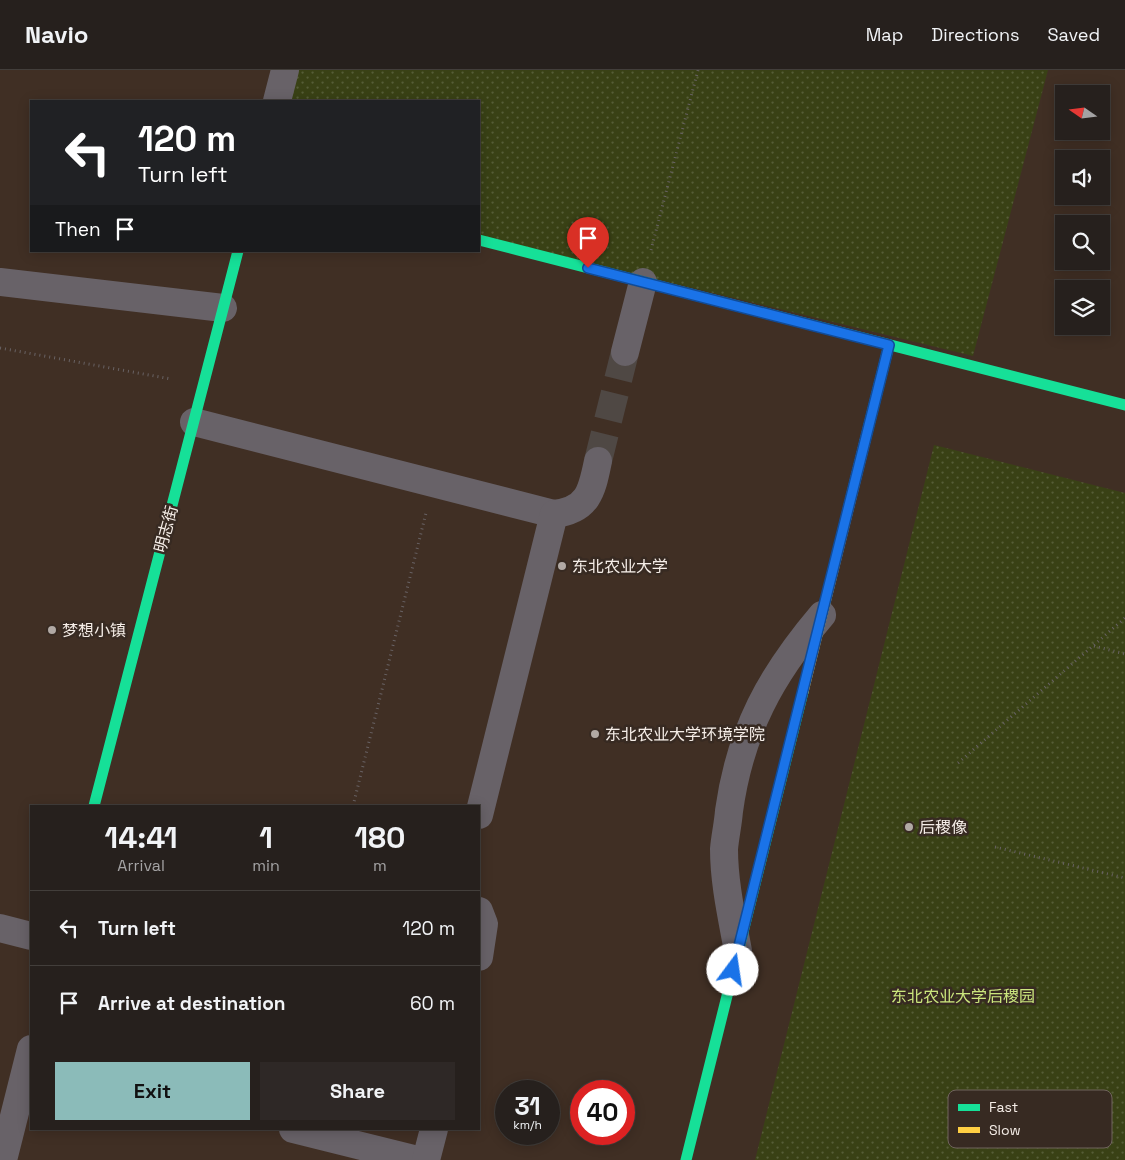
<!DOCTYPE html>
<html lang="en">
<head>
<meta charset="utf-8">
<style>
	body { margin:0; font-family:"Space Grotesk","Noto Sans SC",sans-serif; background:#2e2826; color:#f1f3f6; height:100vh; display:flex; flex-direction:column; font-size:19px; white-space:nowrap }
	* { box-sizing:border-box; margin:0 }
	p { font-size:16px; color:#a4a3a4 }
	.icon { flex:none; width:28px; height:28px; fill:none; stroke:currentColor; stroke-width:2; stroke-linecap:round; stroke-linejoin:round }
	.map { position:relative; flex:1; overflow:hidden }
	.drawer { position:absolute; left:30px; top:735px; width:450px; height:325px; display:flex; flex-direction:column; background:#26201d; border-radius:0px; box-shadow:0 2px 12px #0003,0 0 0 1px #423e3b }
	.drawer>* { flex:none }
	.banner { position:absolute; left:30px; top:30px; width:450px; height:152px; border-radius:0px; box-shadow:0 2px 12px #0003,0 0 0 1px #423e3b; background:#202124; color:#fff; overflow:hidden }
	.needle { width:32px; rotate:284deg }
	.fabs { position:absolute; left:1055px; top:15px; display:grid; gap:10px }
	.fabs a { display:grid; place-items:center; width:55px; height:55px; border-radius:0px; background:#26201d; box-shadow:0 2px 12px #0003,0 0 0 1px #423e3b; font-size:25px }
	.speed { position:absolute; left:495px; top:1010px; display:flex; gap:10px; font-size:25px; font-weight:700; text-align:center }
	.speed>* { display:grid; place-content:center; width:65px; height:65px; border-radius:50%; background:#26201d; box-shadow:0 2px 12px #0003,0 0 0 1px #423e3b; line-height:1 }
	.speed small { font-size:12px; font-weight:400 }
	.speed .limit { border:8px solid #d22; background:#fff; color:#111 }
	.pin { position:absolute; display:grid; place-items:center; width:42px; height:42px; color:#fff; margin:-51px -21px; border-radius:50% 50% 50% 0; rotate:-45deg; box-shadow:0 0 5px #0007 }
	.pin .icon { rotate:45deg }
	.me { position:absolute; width:55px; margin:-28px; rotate:14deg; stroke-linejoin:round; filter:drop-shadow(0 0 4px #0008) }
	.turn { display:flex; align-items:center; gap:18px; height:105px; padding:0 25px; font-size:22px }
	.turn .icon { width:65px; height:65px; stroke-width:2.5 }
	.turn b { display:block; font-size:35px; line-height:42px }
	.then { display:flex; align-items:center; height:48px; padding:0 25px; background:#0003; gap:10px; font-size:19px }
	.eta { display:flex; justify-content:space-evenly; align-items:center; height:85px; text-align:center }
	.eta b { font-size:30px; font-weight:700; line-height:35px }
	.cta { display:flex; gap:10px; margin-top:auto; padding:10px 25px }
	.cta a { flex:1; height:58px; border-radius:0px; background:#8bbbb9; color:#111; font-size:20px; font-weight:700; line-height:58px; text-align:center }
	.cta a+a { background:#2e2826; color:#f1f3f6 }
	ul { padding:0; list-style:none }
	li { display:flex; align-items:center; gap:15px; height:75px; padding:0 25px; border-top:1px solid #423e3b }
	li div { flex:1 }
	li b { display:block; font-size:19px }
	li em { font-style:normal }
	header { display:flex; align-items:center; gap:30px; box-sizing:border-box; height:70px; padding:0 25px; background:#26201d; border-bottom:1px solid #423e3b }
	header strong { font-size:24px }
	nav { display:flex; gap:28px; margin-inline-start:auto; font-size:18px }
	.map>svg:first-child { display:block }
	.built { fill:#402f24; fill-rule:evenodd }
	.garden { fill:url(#garden-dots) }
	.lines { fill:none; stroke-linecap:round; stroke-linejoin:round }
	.street-tunnel { stroke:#4f4844; stroke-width:28; stroke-dasharray:28 14; stroke-linecap:butt }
	.path { stroke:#686264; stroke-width:3; stroke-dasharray:1 4; stroke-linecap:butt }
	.street { stroke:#686268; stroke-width:28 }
	.fast { stroke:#16e098; stroke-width:11 }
	.slow { stroke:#ffcf43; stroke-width:11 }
	.route-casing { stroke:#114b97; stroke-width:12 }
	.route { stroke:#1a73e8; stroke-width:9 }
	.poi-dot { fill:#b1a9a4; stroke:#372a22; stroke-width:2 }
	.labels { text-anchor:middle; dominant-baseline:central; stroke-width:5; stroke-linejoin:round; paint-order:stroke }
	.street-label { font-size:16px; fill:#f5ede7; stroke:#372a22 }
	.poi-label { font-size:16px; fill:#f5ede7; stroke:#372a22; text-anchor:start }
	.park-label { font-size:16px; fill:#cbe67d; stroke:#372a22 }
	.key { fill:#372a22; stroke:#70645d; stroke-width:1 }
	.key-label { font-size:14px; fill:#f5ede7 }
</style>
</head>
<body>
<header>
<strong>Navio</strong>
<nav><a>Map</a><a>Directions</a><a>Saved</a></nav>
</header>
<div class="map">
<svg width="1125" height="1090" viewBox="0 0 1125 1090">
	<defs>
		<pattern id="garden-dots" width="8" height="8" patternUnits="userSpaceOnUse" patternTransform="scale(1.25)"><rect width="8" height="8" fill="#394115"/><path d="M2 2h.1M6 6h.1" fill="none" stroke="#565d37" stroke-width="1.8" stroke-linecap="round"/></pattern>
	</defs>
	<rect width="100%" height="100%" fill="#322b27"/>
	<!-- built -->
	<path class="built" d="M0,0H1125V1090H0ZM1064,24H1101V61H1064ZM31,31H479V181H31ZM1064,89H1101V126H1064ZM1064,154H1101V191H1064ZM1064,219H1101V256H1064ZM31,736H479V1059H31ZM506,1021H549V1064H506ZM581,1021H624V1064H581Z"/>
	<!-- garden -->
	<g class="garden">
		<polygon points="285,0 1048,0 973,286 479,166 479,31 277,31"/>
		<polygon points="934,375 1125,423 1125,1090 755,1090"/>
	</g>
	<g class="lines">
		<!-- street-tunnel -->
		<polyline class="street-tunnel" points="598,391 625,282"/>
		<!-- path -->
		<g class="path">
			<polyline points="651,180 698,0"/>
			<polyline points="0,278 171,309"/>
			<polyline points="1094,576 1125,584"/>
			<polyline points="958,693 1125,548"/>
			<polyline points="353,736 426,443"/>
			<polyline points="995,777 1125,808"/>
		</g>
		<!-- street -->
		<g class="street">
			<polyline points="277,31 285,0"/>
			<polyline points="0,212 223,238"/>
			<polyline points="625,282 643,212"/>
			<polyline points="194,352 554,444"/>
			<path d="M479,745L554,444C589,440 592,420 598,391"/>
			<polyline points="479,841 484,854 479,887"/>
			<polyline points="0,858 31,866"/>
			<path d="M738,881C732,848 724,813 724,779C725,767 728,754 729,741C740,661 771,605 822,545"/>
			<polyline points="293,1059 418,1090"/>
			<polyline points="3,1090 31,979"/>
			<polyline points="426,1090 434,1059"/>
		</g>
		<!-- fast -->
		<g class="fast">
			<polyline points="479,170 1125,335"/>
			<polyline points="865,371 889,275"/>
			<polyline points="94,736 238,181"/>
			<polyline points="686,1090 803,622"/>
		</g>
		<!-- slow -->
		<polyline class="slow" points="803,622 865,371"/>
	</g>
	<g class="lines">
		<defs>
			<polyline id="route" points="588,198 889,275 733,900"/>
		</defs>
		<!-- route casing -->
		<use href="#route" class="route-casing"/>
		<!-- route -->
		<use href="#route" class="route"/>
	</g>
	<!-- markers -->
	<g class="poi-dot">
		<circle cx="562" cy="496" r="5"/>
		<circle cx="52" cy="560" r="5"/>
		<circle cx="595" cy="664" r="5"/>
		<circle cx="909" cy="757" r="5"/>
	</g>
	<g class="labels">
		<!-- street labels -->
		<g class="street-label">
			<text transform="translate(166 459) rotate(-75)">明志街</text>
		</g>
		<!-- poi labels -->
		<g class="poi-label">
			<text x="572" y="496">东北农业大学</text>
			<text x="62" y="560">梦想小镇</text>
			<text x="605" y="664">东北农业大学环境学院</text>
			<text x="919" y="757">后稷像</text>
		</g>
		<!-- park labels -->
		<g class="park-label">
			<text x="963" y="926">东北农业大学后稷园</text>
		</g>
	</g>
	<!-- legend -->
	<rect x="948" y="1020" width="164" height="58" rx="8" class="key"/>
	<rect x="958" y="1034" width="22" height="7" fill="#16e098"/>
	<rect x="958" y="1057" width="22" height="6" fill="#ffcf43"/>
	<g class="key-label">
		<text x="989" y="1042">Fast</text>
		<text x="989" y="1065">Slow</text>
	</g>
</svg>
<div class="fabs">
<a><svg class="needle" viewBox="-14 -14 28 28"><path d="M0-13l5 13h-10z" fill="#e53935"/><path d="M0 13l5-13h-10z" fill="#a4a3a4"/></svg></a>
<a><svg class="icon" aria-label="sound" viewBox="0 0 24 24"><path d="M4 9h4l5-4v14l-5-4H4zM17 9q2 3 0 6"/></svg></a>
<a><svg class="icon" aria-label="search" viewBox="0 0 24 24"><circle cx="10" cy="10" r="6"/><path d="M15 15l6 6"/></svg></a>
<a><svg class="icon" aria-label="layers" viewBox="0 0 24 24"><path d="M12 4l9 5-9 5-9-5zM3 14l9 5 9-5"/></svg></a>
</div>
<div class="speed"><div>31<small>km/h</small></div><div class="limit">40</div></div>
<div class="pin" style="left:588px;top:198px;background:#d93025"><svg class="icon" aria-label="arrive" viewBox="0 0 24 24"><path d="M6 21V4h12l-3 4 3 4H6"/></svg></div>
<svg class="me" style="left:733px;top:900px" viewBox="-20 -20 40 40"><circle r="19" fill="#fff"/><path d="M0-13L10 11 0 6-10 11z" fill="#1a73e8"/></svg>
<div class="banner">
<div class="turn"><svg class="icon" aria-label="left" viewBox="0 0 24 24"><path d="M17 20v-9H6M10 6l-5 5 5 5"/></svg><div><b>120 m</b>Turn left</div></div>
<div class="then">Then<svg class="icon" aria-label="arrive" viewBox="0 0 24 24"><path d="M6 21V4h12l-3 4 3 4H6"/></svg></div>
</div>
<section class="drawer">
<div class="eta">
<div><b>14:41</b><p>Arrival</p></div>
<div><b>1</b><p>min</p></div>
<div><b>180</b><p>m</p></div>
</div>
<ul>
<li><svg class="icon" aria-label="left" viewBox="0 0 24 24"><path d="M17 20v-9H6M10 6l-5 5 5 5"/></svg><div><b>Turn left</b></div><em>120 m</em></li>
<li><svg class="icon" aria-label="arrive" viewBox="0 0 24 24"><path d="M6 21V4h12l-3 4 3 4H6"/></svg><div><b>Arrive at destination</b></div><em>60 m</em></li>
</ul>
<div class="cta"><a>Exit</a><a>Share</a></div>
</section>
</div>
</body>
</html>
